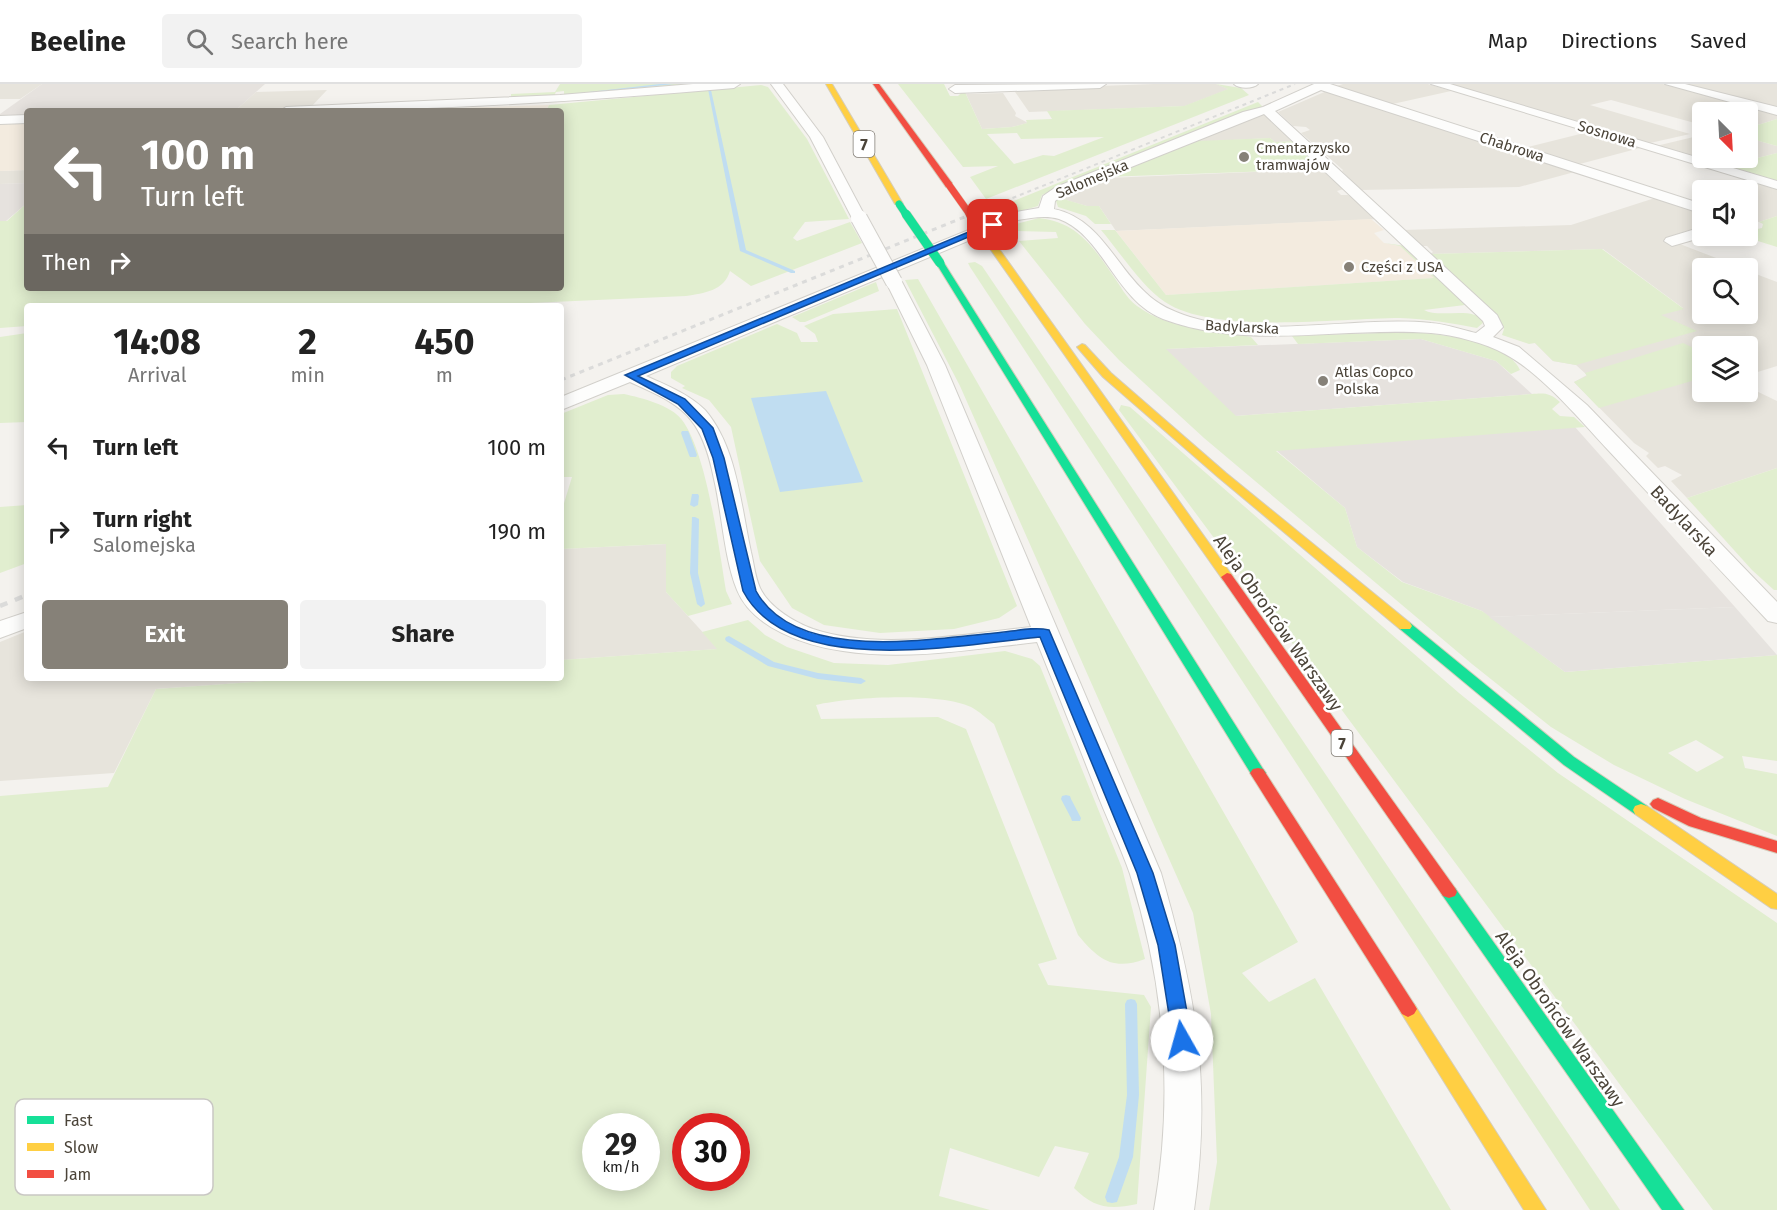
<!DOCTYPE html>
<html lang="en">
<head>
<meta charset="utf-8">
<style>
	body { margin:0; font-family:"Fira Sans",sans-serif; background:#f2f2f2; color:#222; height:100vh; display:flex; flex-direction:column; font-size:22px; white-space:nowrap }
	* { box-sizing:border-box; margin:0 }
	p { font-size:20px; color:#767676 }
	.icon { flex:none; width:33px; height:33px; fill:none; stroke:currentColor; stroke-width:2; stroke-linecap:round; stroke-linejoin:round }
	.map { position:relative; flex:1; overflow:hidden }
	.details { position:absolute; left:24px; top:219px; width:540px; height:378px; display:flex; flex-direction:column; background:#fff; border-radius:6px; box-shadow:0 3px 15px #0003 }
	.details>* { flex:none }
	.hud { position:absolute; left:24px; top:24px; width:540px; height:183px; border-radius:6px; box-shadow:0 3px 15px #0003; background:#868178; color:#fff; overflow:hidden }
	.needle { width:39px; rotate:156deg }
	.tools { position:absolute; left:1692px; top:18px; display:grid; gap:12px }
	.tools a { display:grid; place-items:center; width:66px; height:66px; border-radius:6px; background:#fff; box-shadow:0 3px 15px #0003; font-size:30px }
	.speed { position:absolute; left:582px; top:1029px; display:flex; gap:12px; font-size:30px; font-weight:700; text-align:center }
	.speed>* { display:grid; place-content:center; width:78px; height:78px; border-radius:50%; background:#fff; box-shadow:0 3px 15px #0003; line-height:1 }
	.speed small { font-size:15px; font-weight:400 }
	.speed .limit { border:9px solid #d22; background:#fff; color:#111 }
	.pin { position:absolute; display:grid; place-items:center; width:51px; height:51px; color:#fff; margin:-26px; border-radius:12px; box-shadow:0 3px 9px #0006 }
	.me { position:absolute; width:66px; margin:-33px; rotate:353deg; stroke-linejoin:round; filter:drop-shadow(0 0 4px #0008) }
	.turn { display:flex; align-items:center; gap:21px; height:126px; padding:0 18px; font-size:27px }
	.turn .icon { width:78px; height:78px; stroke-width:2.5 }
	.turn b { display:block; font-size:42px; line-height:51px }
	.then { display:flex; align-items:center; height:57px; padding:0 18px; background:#0003; gap:12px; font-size:22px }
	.eta { display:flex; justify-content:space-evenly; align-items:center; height:102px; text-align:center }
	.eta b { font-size:36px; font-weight:700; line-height:42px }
	.cta { display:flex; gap:12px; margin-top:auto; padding:12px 18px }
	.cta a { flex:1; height:69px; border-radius:6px; background:#868178; color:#fff; font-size:24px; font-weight:700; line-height:69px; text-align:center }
	.cta a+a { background:#f2f2f2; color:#222 }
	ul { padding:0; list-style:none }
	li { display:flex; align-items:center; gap:18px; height:84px; padding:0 18px }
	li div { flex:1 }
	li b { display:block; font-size:22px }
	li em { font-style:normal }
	header { display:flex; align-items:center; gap:36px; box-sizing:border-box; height:84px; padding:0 30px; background:#fff; border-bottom:2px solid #e0e0e0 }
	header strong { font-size:28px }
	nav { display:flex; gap:33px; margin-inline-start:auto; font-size:21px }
	.search { width:420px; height:54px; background:#f2f2f2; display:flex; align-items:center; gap:15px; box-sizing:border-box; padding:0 21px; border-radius:6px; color:#767676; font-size:22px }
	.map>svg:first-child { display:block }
	.residential { fill:#e7e4dc }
	.commercial { fill:#f3ebdf }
	.industrial { fill:#e6e2de }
	.green { fill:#e1eecf; fill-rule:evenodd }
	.parking { fill:#e6e3df }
	.water { fill:#c0ddf1 }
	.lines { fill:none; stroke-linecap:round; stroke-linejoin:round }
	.stream { fill:#c0ddf1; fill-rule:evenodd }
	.street-casing { stroke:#d2d0cb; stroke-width:2 }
	.fast-casing { stroke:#d6cebb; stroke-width:2 }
	.slow-casing { stroke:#d6cebb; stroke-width:2 }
	.jam-casing { stroke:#d6cebb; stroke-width:2 }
	.street { fill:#fdfdfc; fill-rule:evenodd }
	.fast { fill:#16e098; fill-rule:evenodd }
	.slow { fill:#ffcf43; fill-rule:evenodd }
	.jam { fill:#f24e42; fill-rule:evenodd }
	.rail-far2 { stroke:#dbdbda; stroke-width:2; stroke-dasharray:4 4; stroke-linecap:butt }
	.rail-far1 { stroke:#dbdbda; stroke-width:3; stroke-dasharray:5 5; stroke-linecap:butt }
	.rail { stroke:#dbdbda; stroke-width:4.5; stroke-dasharray:8 8; stroke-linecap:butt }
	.street-bridge-casing { stroke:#d2d0cb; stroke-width:18; stroke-linecap:butt }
	.fast-bridge-far1-casing { stroke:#d6cebb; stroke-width:8; stroke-linecap:butt }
	.fast-bridge-casing { stroke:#d6cebb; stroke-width:10; stroke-linecap:butt }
	.jam-bridge-far1-casing { stroke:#d6cebb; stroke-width:8; stroke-linecap:butt }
	.jam-bridge-casing { stroke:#d6cebb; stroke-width:10; stroke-linecap:butt }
	.street-bridge { stroke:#fdfdfc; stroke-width:16 }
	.fast-bridge-far1 { stroke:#16e098; stroke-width:7 }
	.fast-bridge { stroke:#16e098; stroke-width:9 }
	.jam-bridge-far1 { stroke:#f24e42; stroke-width:7 }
	.jam-bridge { stroke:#f24e42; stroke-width:9 }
	.route { fill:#1a73e8; stroke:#114b97; stroke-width:1.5 }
	.poi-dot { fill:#868178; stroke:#fff; stroke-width:2 }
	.labels { text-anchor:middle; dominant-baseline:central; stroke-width:5; stroke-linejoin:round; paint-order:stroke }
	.far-street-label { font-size:15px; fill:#4b4439; stroke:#fff }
	.far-poi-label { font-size:15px; fill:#4b4439; stroke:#fff; text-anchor:start }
	.shield { fill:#fff; stroke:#817c74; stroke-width:1.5 }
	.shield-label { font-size:16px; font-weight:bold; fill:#4b4439 }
	.street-label { font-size:18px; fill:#4b4439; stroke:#fff }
	.key { fill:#fff; stroke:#c9c7c4; stroke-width:1.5 }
	.key-label { font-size:16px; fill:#4b4439 }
</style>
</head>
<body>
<header>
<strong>Beeline</strong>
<div class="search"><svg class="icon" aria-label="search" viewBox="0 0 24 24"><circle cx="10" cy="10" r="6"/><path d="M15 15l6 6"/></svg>Search here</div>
<nav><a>Map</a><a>Directions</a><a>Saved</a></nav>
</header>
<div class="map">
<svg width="1777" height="1126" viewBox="0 0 1777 1126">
	<rect width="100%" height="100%" fill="#f4f2ee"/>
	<!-- residential -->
	<g class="residential">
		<polygon points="0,0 42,0 20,15 0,15"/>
		<polygon points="1154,0 1216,0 1229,5 1185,22 1029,28 1013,5 1088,2 1100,5 1100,2"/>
		<polygon points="1343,0 1428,0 1451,7 1388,21 1333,3"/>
		<polygon points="1449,0 1663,0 1777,30 1777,35 1748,44 1748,28 1702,28 1702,41 1611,16 1590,21 1690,50 1650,59"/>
		<polygon points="1679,0 1777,0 1777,25"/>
		<polygon points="327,6 311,23 237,25 256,8"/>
		<polygon points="1329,6 1538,77 1578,87 1519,103 1361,106 1342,87 1343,86 1301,49 1310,46 1306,43 1293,42 1278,28"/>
		<polygon points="1003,9 1016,29 1015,32 1028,39 1012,43 982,45 966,10"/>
		<polygon points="1266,30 1296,57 1275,58 1270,54 1195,58 1260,31"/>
		<polygon points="1588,48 1640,64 1576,81 1524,64"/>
		<polygon points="1702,51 1702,74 1748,74 1748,54 1777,62 1777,69 1726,82 1656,62"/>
		<polygon points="1325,85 1347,104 1337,107 1341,111 1348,111 1360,118 1379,135 1116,147 1099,122 1087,122 1059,114 1107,94"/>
		<polygon points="27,86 27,99 0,100 0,87"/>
		<polygon points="1750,97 1777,105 1777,132 1759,138 1748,136 1748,106 1717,106"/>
		<polygon points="1658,113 1702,128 1702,143 1667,155 1742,184 1702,184 1702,230 1748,230 1748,187 1777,198 1777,282 1748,291 1748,262 1702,262 1702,308 1748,308 1748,303 1777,317 1777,384 1687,414 1671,397 1682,391 1665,382 1658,384 1646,372 1649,369 1634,359 1574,298 1587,291 1576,281 1553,277 1535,259 1683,224 1603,165 1430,170 1433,168 1427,162 1421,162 1403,146 1571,141"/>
		<polygon points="667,460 666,508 718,565 561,576 561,465"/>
		<polygon points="27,547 27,594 307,594 156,605 114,689 0,697 0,558"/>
	</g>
	<!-- commercial -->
	<g class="commercial">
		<polygon points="549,21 546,27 319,27 395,26"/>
		<polygon points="27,37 27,86 0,87 0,38"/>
		<polygon points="1371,135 1384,146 1374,149 1384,159 1400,162 1435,194 1166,211 1116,147"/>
	</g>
	<!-- industrial -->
	<g class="industrial">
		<polygon points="42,0 265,0 237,25 27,27 27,32 0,33 0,30"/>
		<polygon points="27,99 27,119 6,137 0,137 0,100"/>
		<polygon points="1421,255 1496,277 1532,310 1235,332 1165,265"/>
		<polygon points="1575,343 1735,523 1489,533 1482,527 1403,498 1357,463 1345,424 1276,366"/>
	</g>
	<!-- green -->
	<g class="green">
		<polygon points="560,0 712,0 564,12 564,7 556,8 554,12 511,14 511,10 555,8"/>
		<path d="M898,0H944L950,12H958L964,6L982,45L1012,43L1027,39L1026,36L1052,35L1047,27L1184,22L1228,5L1216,0L1241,4L1249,11L986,115L970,93L998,82L963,83ZM1017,49L1021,55L1104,53L1054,72L1043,71L1014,80L987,50Z"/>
		<path d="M761,1L768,3L807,55L849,135L805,138L793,154L797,157L850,138L862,159L751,202L730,187C724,207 704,209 686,212L463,222H27V242L0,244V137H7L27,119V204H561V27H546L549,21Z"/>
		<polygon points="1258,18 1263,23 1049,108 1042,111 1038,122 1001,133 994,125"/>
		<polygon points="1777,35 1777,62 1748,54 1748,44"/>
		<polygon points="1270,54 1275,58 1296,57 1325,85 1104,93 1197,57"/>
		<polygon points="1777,69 1777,99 1726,82"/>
		<polygon points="1096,97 1103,97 1060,114 1087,122 1099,122 1111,140 1095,140 1086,132 1058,123 1056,117 1052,117 1055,113"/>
		<polygon points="1777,132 1777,163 1742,152 1748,152 1748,147 1762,144 1763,140 1759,138"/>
		<path d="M1039,134C1076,138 1092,161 1112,190C1120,201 1126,214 1137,222C1171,247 1213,244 1251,253L1258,261L1166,265L1236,332L1532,310C1545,309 1550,309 1560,318L1552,325L1560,332L1574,333L1585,343L1276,367L1345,424L1357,463L1402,498L1482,527L1565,588L1777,571V677L1742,672L1745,684L1777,690V752L1685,715L1614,681L1551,643L1472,580L1204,354L1119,276L1085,240L1019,157L1058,154L1056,148L1012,147L1008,142ZM1696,656L1724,673L1723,674L1697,688L1668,669Z"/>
		<path d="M1101,146H1115L1166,211L1434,194L1400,162L1384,159L1406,162L1465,221L1424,226C1440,235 1474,221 1484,238L1477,244C1452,239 1426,235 1400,234C1339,234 1215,251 1165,218C1142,203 1119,167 1101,146Z"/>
		<polygon points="1602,165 1684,225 1661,231 1697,247 1576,281 1553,277 1535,259 1529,260 1502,251 1504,245 1500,237 1430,170"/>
		<polygon points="975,178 982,182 1620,1126 1590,1126 970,183 968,179"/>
		<polygon points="918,195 1298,858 1242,889 1269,918 1315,894 1451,1126 1209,1126 1217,1078 1211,930 1193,829 960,302 905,196"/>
		<polygon points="876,198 879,207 805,238 800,238 792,233"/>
		<polygon points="897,225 1017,522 999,534 954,545 880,549 824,541 792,524 760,477 731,343 709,316 682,304 685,302 671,294 671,288 677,282 777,240 797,249 801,258 818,258 815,250 804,242 833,230"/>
		<path d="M1408,248C1436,249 1508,257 1520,286L1511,290L1496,277L1421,255L1298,260L1292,252Z"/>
		<polygon points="27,249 27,338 0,339 0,253"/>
		<polygon points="1683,259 1702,268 1702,294 1599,324 1574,298 1587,292 1585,289"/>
		<path d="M624,310C642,314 671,321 682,336C707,369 719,465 726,507L732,520L688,532L666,508V460L561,465V429L572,393H561V330L608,311Z"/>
		<polygon points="1121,321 1130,323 1459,609 1558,689 1777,839 1777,1126 1713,1126 1119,326"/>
		<polygon points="1777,384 1777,506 1774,506 1752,486 1687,414"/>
		<polygon points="27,421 27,479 0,489 0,423"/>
		<path d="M748,536L765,551L787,563L834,579L888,581L1005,567L1032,575L1040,582L1122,784L1145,875C1113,887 1099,876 1078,851L994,640C987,635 979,627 971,623C938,608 851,613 816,621L821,635L938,633L966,645L1057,875L1038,880L1048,901L1144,911L1151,923L1137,1120C1109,1126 1094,1124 1074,1104L1089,1069L1055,1062L1039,1093L950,1064L939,1112L990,1126H0V712L108,703L156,605L307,594H561V576L717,565L702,548ZM596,1042H646V1094H596ZM686,1042H736V1094H686Z"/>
	</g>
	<!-- parking -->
	<polygon class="parking" points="1735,523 1777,571 1565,588 1489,533"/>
	<!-- water -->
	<polygon class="water" points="826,307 863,398 780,408 751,314"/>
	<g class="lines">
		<!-- stream -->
		<g class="stream">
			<polygon points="660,0 674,0 573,11 571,10"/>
			<polygon points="708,5 711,6 746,166 795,187 795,189 791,189 740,167"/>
			<polygon points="682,347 688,347 689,349 697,371 696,373 690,373 689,371 681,349"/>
			<polygon points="692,410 698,410 699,412 698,421 694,423 690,421"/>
			<polygon points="692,433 695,433 699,435 698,489 705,520 701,523 697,520 690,489"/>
			<polygon points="729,552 774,578 818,589 861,594 866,597 861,600 818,595 768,582 726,557 725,555 726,553"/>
			<polygon points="1066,711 1070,712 1071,715 1081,734 1080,737 1072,737 1071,734 1061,715 1062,712"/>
			<polygon points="1131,915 1135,916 1137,920 1139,1011 1133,1073 1117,1118 1112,1119 1107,1118 1105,1113 1119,1073 1127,1011 1125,920 1127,916"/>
		</g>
		<defs>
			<g id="street">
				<path d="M693,0H740L734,4C583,17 432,27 280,27L286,23L560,11Z"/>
				<polygon points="771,0 783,0 823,53 866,134 864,137 859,138 852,134 810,53"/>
				<polygon points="1106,0 1100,4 955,9 949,5 955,1"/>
				<path d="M1234,0H1258C1253,5 1239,5 1234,0Z"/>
				<path d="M1314,0H1330L1702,120V129L1697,128L1321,6L1275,27L1497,231L1503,243L1493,253L1519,263L1587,321L1777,518V539L1768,537C1715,481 1662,424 1609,367C1581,337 1541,289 1505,270C1485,259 1454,251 1431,249C1342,242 1249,267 1163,235C1115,216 1103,151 1059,135C1045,131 1032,134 1018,136L646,292C666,301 689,310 705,326C737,363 741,422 751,468C754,480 755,493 760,504C769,523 794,538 813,545C878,567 964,550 1031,543L927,281L886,198L894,193L902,198L945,281L1161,789C1196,910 1212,1000 1194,1126H1154C1174,1013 1165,900 1130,790C1121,764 1109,739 1099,714C1079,662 1058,610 1037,558C973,565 907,577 843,567C806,562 752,544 737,506C724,474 722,429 714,395C710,375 704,352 691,336C676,317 651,308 630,298L561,326V313L1010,129L1039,124L1043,112L1056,103L1243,28L1263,23ZM1264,30L1483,237L1485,242L1476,249C1462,246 1446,240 1431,239C1356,232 1262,255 1190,233C1174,228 1158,221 1146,209C1114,180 1100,135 1054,125L1055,117L1066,109Z"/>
				<polygon points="1431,0 1450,0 1777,97 1777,105"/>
				<polygon points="1665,0 1685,0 1777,23 1777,31"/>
				<polygon points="27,31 27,39 0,40 0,32"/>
				<polygon points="1702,143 1702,152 1707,152 1672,162 1664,157 1666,154"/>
				<polygon points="27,528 27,544 0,554 0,537"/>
			</g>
			<g id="fast">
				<polygon points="940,176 944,179 1263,685 1266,689 1263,693 1253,693 936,179"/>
				<polygon points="1405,538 1410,539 1574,673 1647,722 1649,726 1647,730 1635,730 1564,681 1400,545 1398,542"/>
				<polygon points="1449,802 1455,804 1684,1126 1662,1126 1443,812 1441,808 1443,804"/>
			</g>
			<g id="slow">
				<polygon points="826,0 832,0 903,120 902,122 895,120"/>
				<polygon points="986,155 992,155 1231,490 1233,493 1231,496 1223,496 986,159"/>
				<polygon points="1082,260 1085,261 1111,289 1226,389 1410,539 1412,542 1410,545 1400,545 1218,393 1103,293 1077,263"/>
				<polygon points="1641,720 1647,722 1777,810 1777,825 1771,824 1635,730 1633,726 1635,722"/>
				<polygon points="1408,917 1414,920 1546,1126 1524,1126 1402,930 1399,925 1402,920"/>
			</g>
			<g id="jam">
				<polygon points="873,0 879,0 952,99 952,103 946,103"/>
				<polygon points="1227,489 1231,490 1455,804 1457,808 1455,812 1449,814 1443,812 1221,493"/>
				<polygon points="1258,684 1263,685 1414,920 1417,925 1414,930 1408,933 1402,930 1250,689 1253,685"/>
				<polygon points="1658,714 1701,734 1777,757 1777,769 1689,742 1653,724 1650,720 1653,716"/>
			</g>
		</defs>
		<!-- street casing -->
		<use href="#street" class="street-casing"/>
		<!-- fast casing -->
		<use href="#fast" class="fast-casing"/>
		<!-- slow casing -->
		<use href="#slow" class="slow-casing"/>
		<!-- jam casing -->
		<use href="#jam" class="jam-casing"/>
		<!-- street -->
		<use href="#street" class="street"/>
		<!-- fast -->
		<use href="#fast" class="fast"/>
		<!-- slow -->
		<use href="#slow" class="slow"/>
		<!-- jam -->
		<use href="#jam" class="jam"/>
		<!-- rail-far2 -->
		<polyline class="rail-far2" points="968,132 1295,0"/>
		<!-- rail-far1 -->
		<polyline class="rail-far1" points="561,296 972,130"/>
		<!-- rail -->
		<polyline class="rail" points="0,522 27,511"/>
		<defs>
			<polyline id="street-bridge" points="859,134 894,198"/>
			<polyline id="fast-bridge-far1" points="899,120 907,132"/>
			<polyline id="fast-bridge" points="906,130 940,179"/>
			<polyline id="jam-bridge-far1" points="949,101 971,132"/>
			<polyline id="jam-bridge" points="970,130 989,157"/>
		</defs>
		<!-- street-bridge casing -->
		<use href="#street-bridge" class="street-bridge-casing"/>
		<!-- fast-bridge-far1 casing -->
		<use href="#fast-bridge-far1" class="fast-bridge-far1-casing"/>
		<!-- fast-bridge casing -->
		<use href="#fast-bridge" class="fast-bridge-casing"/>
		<!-- jam-bridge-far1 casing -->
		<use href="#jam-bridge-far1" class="jam-bridge-far1-casing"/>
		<!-- jam-bridge casing -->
		<use href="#jam-bridge" class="jam-bridge-casing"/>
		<!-- street-bridge -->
		<use href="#street-bridge" class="street-bridge"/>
		<!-- fast-bridge-far1 -->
		<use href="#fast-bridge-far1" class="fast-bridge-far1"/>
		<!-- fast-bridge -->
		<use href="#fast-bridge" class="fast-bridge"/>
		<!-- jam-bridge-far1 -->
		<use href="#jam-bridge-far1" class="jam-bridge-far1"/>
		<!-- jam-bridge -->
		<use href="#jam-bridge" class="jam-bridge"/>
	</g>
	<!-- route -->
	<path class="route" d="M990,139L997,141L638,292L685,315L713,344L724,374L756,507C795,579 928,555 995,549C1011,548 1033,542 1049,546L1153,789L1175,861L1192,956L1189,962L1182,964L1176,962L1173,956L1158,861L1137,789L1040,553C958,561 790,595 743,507L713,374L702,345L678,320L625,291Z"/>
	<!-- markers -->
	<g class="poi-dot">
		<circle cx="1244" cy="73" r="6"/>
		<circle cx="1349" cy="183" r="6"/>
		<circle cx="1323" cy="297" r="6"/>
	</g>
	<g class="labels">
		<!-- far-street labels -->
		<g class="far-street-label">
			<text transform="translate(1607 50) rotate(17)">Sosnowa</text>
			<text transform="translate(1512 63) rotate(18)">Chabrowa</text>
			<text transform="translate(1092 95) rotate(-23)">Salomejska</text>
			<text transform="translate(1242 243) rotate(3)">Badylarska</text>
		</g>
		<!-- far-poi labels -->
		<g class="far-poi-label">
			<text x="1256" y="64">Cmentarzysko<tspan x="1256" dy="17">tramwajów</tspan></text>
			<text x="1361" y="183">Części z USA</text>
			<text x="1335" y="288">Atlas Copco<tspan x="1335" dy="17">Polska</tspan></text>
		</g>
		<!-- shield labels -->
		<g class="shield">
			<rect x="853.5" y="47" width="21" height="26" rx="4.5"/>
			<rect x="1331.5" y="646" width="21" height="26" rx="4.5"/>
		</g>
		<g class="shield-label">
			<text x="864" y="60">7</text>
			<text x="1342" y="659">7</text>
		</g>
		<!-- street labels -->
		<g class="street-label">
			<text transform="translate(1684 437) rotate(47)">Badylarska</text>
			<text transform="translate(1278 539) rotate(55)">Aleja Obrońców Warszawy</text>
			<text transform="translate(1560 935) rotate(55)">Aleja Obrońców Warszawy</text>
		</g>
	</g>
	<!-- legend -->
	<rect x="15" y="1015" width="198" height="96" rx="9" class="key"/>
	<rect x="27" y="1032" width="27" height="8" fill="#16e098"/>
	<rect x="27" y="1059" width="27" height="8" fill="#ffcf43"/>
	<rect x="27" y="1086" width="27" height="8" fill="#f24e42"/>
	<g class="key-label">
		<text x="64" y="1042">Fast</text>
		<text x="64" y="1069">Slow</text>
		<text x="64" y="1096">Jam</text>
	</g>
</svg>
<div class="tools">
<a><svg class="needle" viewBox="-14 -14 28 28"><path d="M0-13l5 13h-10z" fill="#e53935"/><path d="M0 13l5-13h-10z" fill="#767676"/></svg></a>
<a><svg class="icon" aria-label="sound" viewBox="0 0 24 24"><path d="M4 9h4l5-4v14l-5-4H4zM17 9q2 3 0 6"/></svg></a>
<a><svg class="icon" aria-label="search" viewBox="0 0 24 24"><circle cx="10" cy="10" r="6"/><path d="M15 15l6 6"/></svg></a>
<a><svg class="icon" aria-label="layers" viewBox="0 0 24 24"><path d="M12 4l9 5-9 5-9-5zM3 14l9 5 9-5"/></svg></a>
</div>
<div class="speed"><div>29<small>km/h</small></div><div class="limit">30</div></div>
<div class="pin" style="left:993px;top:141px;background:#d93025"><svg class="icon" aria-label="arrive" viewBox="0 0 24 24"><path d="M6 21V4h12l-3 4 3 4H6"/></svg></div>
<svg class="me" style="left:1182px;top:956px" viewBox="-20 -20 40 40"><circle r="19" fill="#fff"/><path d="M0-13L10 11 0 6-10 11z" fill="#1a73e8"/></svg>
<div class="hud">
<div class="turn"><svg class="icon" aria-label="left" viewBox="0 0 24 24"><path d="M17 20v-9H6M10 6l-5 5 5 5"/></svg><div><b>100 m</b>Turn left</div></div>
<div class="then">Then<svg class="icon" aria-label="right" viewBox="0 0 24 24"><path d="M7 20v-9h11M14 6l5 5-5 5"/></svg></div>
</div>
<section class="details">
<div class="eta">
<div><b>14:08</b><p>Arrival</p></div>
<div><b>2</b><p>min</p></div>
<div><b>450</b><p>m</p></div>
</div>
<ul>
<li><svg class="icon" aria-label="left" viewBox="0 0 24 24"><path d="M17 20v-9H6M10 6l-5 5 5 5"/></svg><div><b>Turn left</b></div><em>100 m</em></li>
<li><svg class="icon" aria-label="right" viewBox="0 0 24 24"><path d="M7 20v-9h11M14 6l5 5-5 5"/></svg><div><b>Turn right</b><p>Salomejska</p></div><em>190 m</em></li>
</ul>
<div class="cta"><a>Exit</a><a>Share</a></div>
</section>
</div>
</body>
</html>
